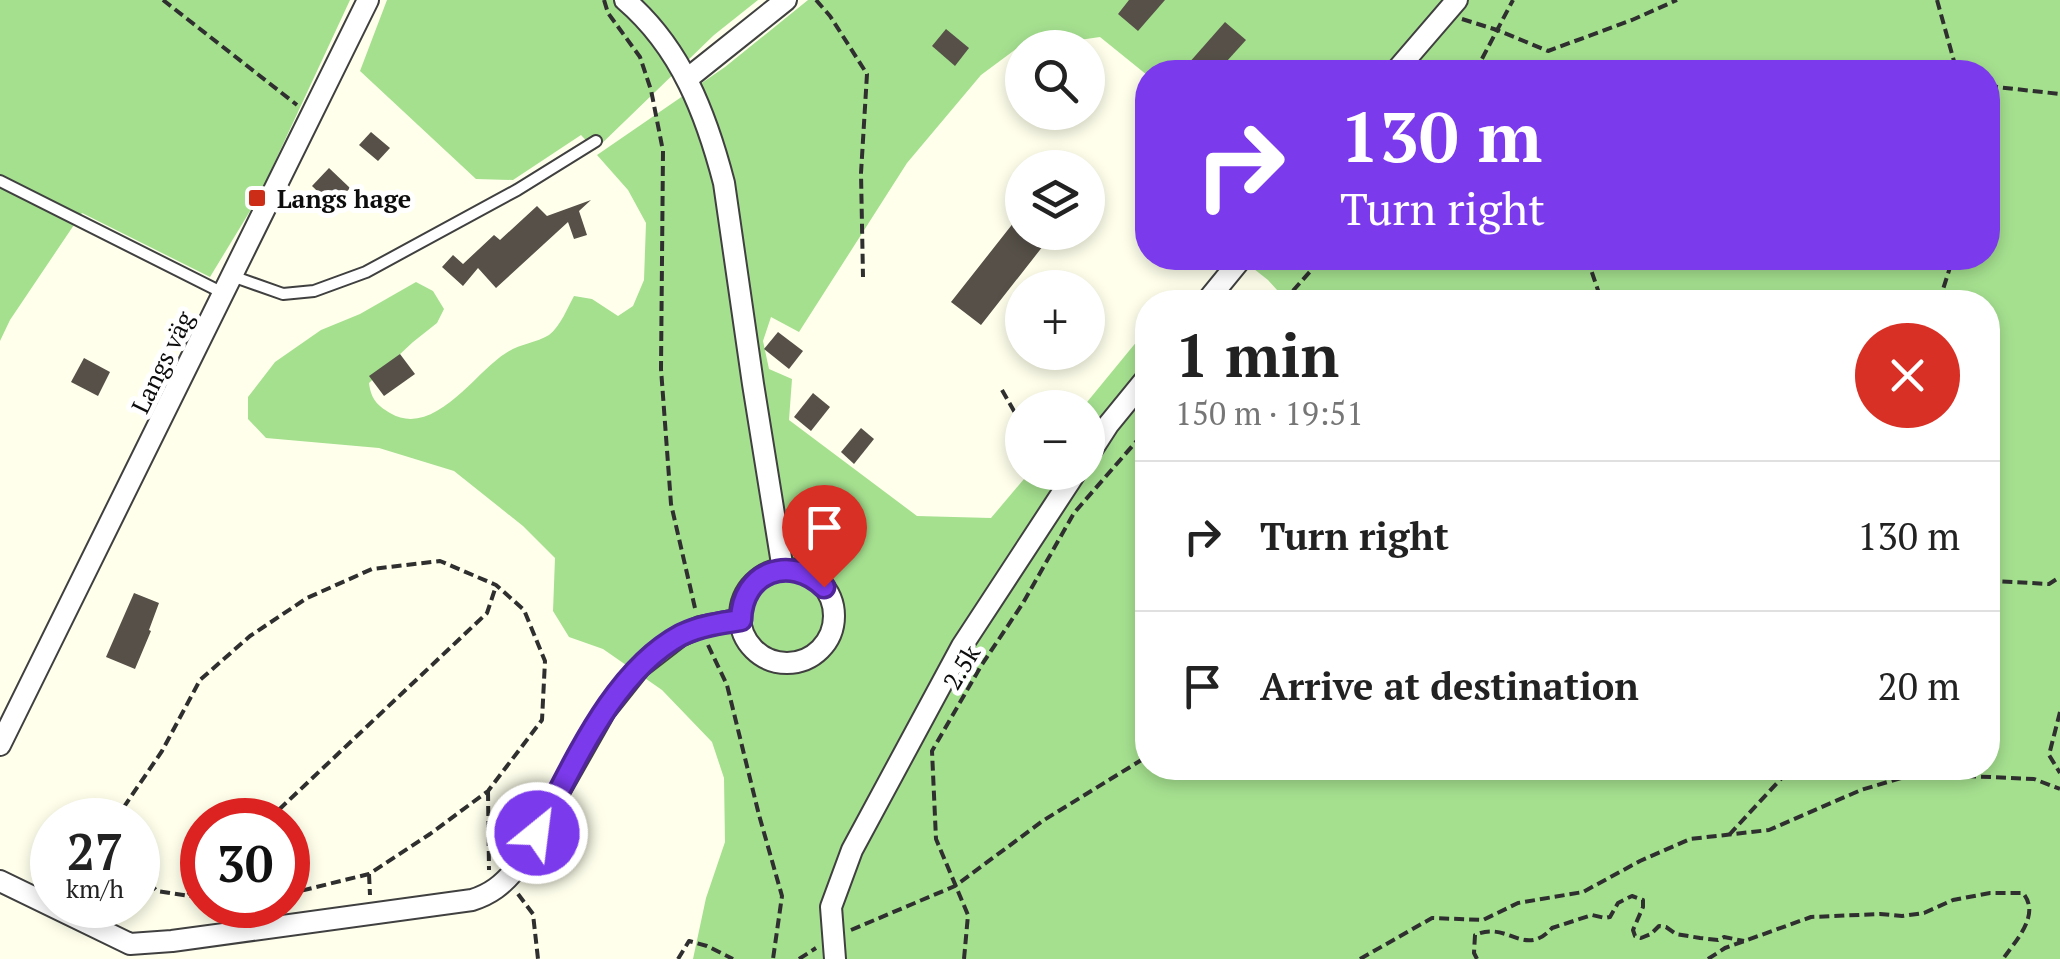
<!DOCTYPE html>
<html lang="en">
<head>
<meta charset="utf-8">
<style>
	body { margin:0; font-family:"PT Serif",serif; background:#f6f6f6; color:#222; height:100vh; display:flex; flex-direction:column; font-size:38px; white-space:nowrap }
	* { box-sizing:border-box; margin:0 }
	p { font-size:32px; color:#767676 }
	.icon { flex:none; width:55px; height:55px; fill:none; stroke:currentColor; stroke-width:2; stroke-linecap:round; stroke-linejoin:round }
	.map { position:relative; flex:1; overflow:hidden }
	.side { position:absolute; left:1135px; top:290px; width:865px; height:490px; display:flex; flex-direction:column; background:#fff; border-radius:40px; box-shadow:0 5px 15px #0003 }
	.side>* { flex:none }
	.top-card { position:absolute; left:1135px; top:60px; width:865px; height:210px; border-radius:40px; box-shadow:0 5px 15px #0003; background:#7c3aed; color:#fff; overflow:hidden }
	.fabs { position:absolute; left:1005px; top:30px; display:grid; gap:20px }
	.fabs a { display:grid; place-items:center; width:100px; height:100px; border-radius:50%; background:#fff; box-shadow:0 5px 15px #0003; font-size:50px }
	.speed { position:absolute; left:30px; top:798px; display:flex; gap:20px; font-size:50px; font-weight:700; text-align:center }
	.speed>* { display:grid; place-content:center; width:130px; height:130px; border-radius:50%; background:#fff; box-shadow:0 5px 15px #0003; line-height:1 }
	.speed small { font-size:25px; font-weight:400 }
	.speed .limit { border:15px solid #d22; background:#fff; color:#111 }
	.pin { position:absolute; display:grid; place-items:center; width:85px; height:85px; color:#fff; margin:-102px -42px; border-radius:50% 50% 50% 0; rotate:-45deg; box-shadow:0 0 10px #0007 }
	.pin .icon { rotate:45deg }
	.me { position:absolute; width:110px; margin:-55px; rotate:29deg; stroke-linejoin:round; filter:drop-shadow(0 0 8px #0008) }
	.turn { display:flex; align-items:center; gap:35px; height:210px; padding:0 40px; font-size:45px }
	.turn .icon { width:130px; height:130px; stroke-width:2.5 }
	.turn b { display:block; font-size:70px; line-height:85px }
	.round { display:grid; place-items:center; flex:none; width:105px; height:105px; border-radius:52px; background:#f6f6f6 }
	.summary { display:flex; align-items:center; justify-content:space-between; height:170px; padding:0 40px }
	h1 { font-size:60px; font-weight:800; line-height:75px }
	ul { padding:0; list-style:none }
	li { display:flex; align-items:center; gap:30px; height:150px; padding:0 40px; border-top:2px solid #e0e0e0 }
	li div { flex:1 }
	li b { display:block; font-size:38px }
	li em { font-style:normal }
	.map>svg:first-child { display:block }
	.forest { fill:#a5e08f; fill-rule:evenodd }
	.building { fill:#565048 }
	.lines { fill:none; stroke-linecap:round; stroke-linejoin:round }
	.service-casing { stroke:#404040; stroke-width:14 }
	.minor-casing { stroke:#404040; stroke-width:24 }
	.path { stroke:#2f2f2f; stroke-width:4; stroke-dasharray:10 5; stroke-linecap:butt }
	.service { stroke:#fff; stroke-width:10 }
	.minor { stroke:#fff; stroke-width:20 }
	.route-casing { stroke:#51269a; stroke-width:25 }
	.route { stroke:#7c3aed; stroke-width:18 }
	.poi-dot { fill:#cc2d16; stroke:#fff; stroke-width:4 }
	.labels { text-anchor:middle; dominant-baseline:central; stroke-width:10; stroke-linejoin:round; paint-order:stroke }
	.poi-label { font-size:25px; font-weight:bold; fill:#0d0d0d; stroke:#fff; text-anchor:start }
	.street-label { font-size:25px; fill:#0d0d0d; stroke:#fff }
</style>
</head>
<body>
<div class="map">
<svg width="2060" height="959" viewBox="0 0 2060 959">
	<rect width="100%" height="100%" fill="#ffffec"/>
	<!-- forest -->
	<g class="forest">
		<polygon points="0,0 350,0 258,198 210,277 82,213 10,320 0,341"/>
		<polygon points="387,0 758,0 714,35 595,150 581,135 513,180 476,179 360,71"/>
		<path d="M808,0H2060V959H693L706,898L725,842L724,778L712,742L662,690L603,649L569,637L553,611L555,558L523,526L454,471L379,448L266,438L248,419V397L275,362L321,330L360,314L416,282L433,291L444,309L437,323L413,342L369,383C371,399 377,405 390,413C434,439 475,372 506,353C519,344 536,343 549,335C560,327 568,307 574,296L592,299L618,316L633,306L644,280L646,223L628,190L597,155L725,67ZM1100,37L1147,75L1148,72H1988V258H1240L1268,280L1288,302H1988V768H1148L1147,329L1083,407L1088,408V472L1029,473L991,518L917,516L789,420L792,379L769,369L763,341L771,317L799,332L907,163L981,75L1016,49Z"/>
	</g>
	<!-- building -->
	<g class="building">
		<polygon points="1129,0 1165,0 1138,31 1118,14"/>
		<polygon points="1225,22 1246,40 1217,72 1198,72 1188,64"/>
		<polygon points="946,29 969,48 955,66 932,46"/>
		<polygon points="371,132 390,148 378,161 359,145"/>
		<polygon points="329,168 350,188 333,206 312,186"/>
		<polygon points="591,200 579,211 587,235 574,239 568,222 496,288 478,268 463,286 442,267 453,255 463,264 494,235 500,240 537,206 547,216"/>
		<polygon points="1022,212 1022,232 1054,232 981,325 951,302"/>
		<polygon points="778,332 803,351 789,369 764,349"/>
		<polygon points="400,354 415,374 384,396 369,376"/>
		<polygon points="84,358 110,372 98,396 71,382"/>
		<polygon points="813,393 830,407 811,431 794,417"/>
		<polygon points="861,428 874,439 854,464 841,452"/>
		<polygon points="134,593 159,603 149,630 151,631 135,669 106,657"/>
	</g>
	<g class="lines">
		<defs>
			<g id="service">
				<polyline points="0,181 223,293"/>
				<polyline points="232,276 283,294 314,291 366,272 517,190 596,141"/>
			</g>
			<g id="minor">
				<path d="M625,0C681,48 706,114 724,183L753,384L783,570"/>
				<polyline points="1395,72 1457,0"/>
				<polyline points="687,79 786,0"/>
				<polyline points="1206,302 1242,258"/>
				<polyline points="1088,456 1108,425 1148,376"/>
				<circle cx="787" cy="616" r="47"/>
				<polyline points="0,745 368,0"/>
				<path d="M0,881L130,944L172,941L472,900C491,894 502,885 515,870L605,711L640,667L680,636L700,627L741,619"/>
				<polyline points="835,959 831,907 852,850 962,646 1076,472"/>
			</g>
		</defs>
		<!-- service casing -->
		<use href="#service" class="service-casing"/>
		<!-- minor casing -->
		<use href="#minor" class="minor-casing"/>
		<!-- path -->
		<g class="path">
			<polyline points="163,0 297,105"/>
			<polyline points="604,0 608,13 640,57 651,90 663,151 661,369 671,504 695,608"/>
			<polyline points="816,0 830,16 867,74 861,173 863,277"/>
			<polyline points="1937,0 1957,72"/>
			<polyline points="1462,19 1497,30 1548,51 1632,20 1677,0"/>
			<polyline points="1475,72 1513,0"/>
			<polyline points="1988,86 2060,94"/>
			<polyline points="1587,258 1602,302"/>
			<polyline points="1283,302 1322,258"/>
			<polyline points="1939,302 1953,258"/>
			<polyline points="1002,390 1022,425"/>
			<polyline points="1988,584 1995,581 2049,584 2060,577"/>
			<polyline points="708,645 727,685 759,815 782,896 773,959"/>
			<polyline points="2060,712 2049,755 2060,773"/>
			<polyline points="488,791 489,870"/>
			<polyline points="115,820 162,751 200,680 250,636 307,598 372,569 440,561 496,585 524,610 545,661 542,720 488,791 430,834 369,874 288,894"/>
			<polyline points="268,820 487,613 496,586"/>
			<polyline points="1729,835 1791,768"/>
			<polyline points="138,872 157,891 202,898"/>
			<polyline points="369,874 370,895"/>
			<polyline points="518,894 533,914 538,959"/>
			<polyline points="188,895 202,882"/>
			<polyline points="851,930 955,886 1044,820 1148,756"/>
			<polyline points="678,959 689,941 707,946 733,959"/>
			<polyline points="799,959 816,948"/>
			<polyline points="964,959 968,915 936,839 932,751 981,666 1023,603 1074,513 1148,428"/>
			<polyline points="1360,959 1432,918 1483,920 1518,903 1583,892 1640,861 1690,839 1769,830 1861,790 1901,778 1943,775 2034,779 2060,789"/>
			<path d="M1477,959L1474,953L1475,935C1508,920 1524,959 1552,928L1592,915L1605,918L1610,917L1618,903L1632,896L1643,900V907L1633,930L1635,936L1641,938L1651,934L1659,926L1666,927L1676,934L1700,938L1718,940L1724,937L1744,941"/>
			<path d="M1708,959L1725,948L1811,917L1880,914L1902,916L1924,913L1953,900L1990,893H2023C2041,915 2016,940 2003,959"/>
		</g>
		<!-- service -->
		<use href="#service" class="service"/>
		<!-- minor -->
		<use href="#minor" class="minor"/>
	</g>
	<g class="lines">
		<defs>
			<path id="route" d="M537,833C573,767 612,672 681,635C700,626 720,623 741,620C742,572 790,554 824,587"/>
		</defs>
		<!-- route casing -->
		<use href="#route" class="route-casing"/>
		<!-- route -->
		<use href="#route" class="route"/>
	</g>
	<!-- markers -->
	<rect class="poi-dot" x="247" y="188" width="20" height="20" rx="5"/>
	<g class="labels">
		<!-- poi labels -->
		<g class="poi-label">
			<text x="277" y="198">Langs hage</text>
		</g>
		<!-- street labels -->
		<g class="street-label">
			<text transform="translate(162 362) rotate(-64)">Langs väg</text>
			<text transform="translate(961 667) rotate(-59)">2.5k</text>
		</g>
	</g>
</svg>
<div class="fabs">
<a><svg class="icon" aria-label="search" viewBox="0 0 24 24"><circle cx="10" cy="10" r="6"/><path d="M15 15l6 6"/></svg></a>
<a><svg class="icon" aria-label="layers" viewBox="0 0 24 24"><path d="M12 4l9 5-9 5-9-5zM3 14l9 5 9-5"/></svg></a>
<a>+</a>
<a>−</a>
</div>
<div class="speed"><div>27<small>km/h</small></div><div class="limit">30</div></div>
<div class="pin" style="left:824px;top:587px;background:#d93025"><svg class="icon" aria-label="arrive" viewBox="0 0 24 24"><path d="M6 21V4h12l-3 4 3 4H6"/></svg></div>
<svg class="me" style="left:537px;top:833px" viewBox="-20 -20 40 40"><circle r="17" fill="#7c3aed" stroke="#fff" stroke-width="3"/><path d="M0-11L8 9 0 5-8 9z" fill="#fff"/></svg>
<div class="top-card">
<div class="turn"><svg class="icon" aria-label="right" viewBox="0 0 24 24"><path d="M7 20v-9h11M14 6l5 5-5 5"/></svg><div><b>130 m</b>Turn right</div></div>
</div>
<section class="side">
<div class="summary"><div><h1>1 min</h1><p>150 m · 19:51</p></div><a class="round" style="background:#d93025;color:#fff"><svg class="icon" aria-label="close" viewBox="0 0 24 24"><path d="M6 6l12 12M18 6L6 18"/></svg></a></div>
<ul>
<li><svg class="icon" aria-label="right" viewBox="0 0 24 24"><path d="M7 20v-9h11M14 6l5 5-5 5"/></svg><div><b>Turn right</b></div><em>130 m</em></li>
<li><svg class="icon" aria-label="arrive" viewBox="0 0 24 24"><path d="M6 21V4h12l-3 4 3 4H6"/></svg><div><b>Arrive at destination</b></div><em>20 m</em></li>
</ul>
</section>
</div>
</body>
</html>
